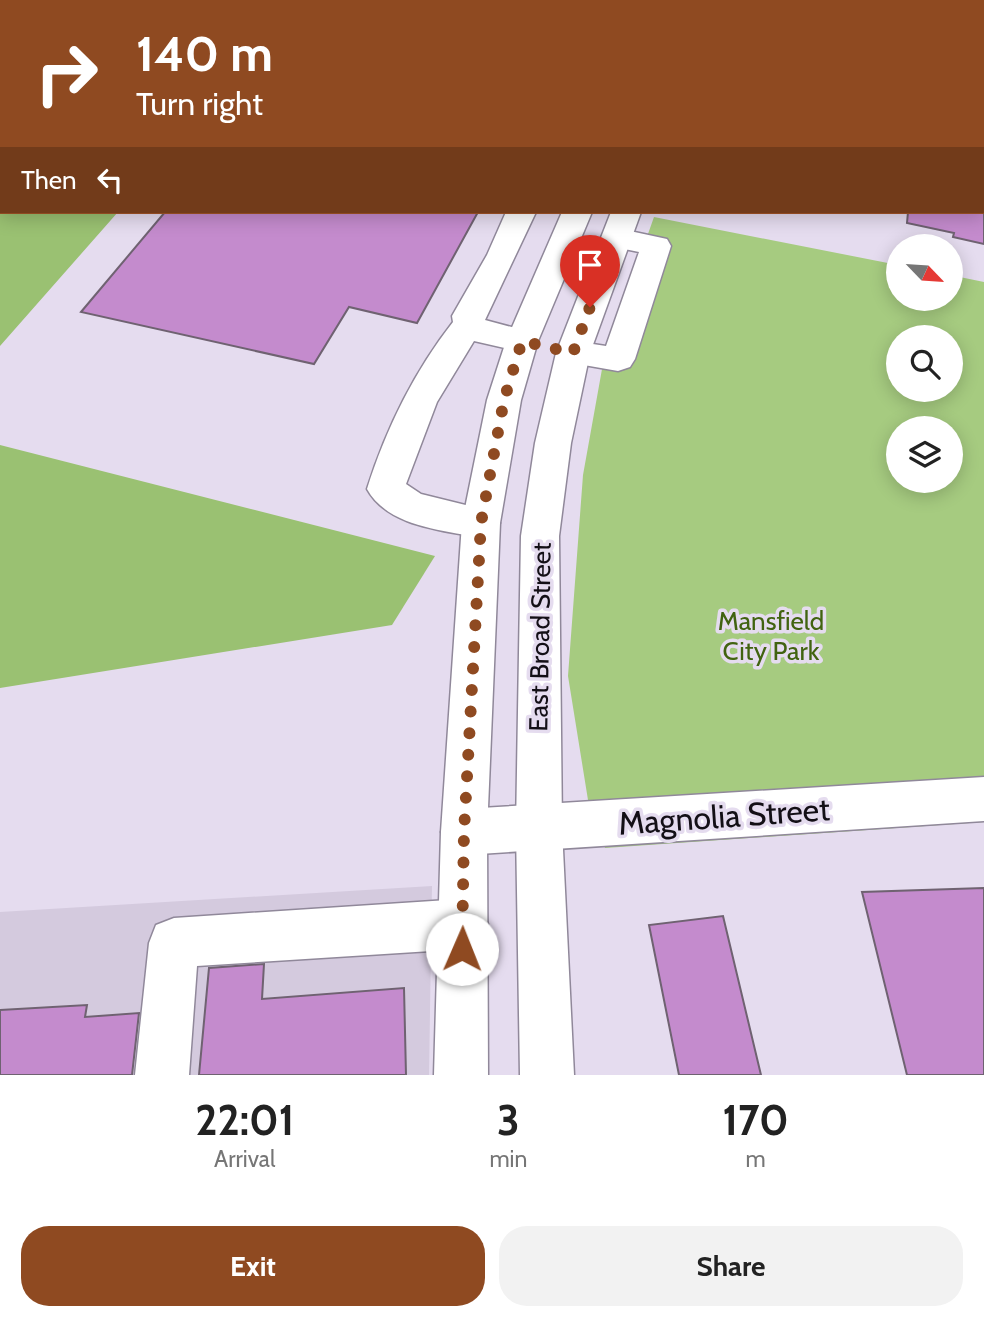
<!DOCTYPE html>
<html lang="en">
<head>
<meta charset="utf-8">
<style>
	body { margin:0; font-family:Cabin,sans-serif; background:#f2f2f2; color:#222; height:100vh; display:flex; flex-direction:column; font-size:26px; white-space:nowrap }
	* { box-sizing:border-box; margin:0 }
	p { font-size:23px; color:#767676 }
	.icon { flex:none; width:38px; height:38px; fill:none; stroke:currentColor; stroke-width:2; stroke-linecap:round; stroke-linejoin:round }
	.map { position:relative; height:1075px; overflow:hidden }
	.details { display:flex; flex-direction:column; background:#fff; flex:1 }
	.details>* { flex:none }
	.banner { position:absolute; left:0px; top:0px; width:985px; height:214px; box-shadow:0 4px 18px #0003; background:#8f4a21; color:#fff; overflow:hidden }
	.needle { width:46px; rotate:115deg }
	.tools { position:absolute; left:886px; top:234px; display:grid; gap:14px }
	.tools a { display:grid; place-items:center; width:77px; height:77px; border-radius:50%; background:#fff; box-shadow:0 4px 18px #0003; font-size:35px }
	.pin { position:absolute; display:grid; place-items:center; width:60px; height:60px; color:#fff; margin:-72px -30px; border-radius:50% 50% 50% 0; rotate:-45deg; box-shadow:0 0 7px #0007 }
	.pin .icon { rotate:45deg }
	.me { position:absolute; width:77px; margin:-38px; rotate:1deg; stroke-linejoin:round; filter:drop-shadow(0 0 5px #0008) }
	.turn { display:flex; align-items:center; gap:24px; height:147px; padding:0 21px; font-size:32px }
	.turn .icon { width:91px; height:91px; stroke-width:2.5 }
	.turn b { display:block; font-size:49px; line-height:60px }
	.then { display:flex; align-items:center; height:66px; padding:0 21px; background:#0003; gap:14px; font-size:26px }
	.eta { display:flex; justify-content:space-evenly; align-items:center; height:119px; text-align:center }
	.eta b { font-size:42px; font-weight:700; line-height:49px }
	.primary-button { display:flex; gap:14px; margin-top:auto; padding:14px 21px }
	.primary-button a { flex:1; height:80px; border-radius:28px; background:#8f4a21; color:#fff; font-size:28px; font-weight:700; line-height:80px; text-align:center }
	.primary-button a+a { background:#f2f2f2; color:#222 }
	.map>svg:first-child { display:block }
	.commercial { fill:#d4cade }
	.green { fill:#a6cb80; fill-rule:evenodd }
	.forest { fill:#9ac172 }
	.building { fill:#c48bcd; stroke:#6f6271; stroke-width:2 }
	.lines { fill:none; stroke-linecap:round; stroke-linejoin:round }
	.minor-casing { stroke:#90889a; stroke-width:3 }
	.major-casing { stroke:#90889a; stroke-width:3 }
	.minor { fill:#fff; fill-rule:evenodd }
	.major { fill:#fff; fill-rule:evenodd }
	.route { stroke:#8f4a21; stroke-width:12; stroke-dasharray:0 21.6 }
	.labels { text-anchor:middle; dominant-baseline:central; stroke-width:7; stroke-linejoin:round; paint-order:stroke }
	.park-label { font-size:26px; fill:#416310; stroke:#e5dcef }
	.street-label { font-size:26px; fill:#130f16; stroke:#e5dcef }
	.near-street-label { font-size:32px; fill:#130f16; stroke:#e5dcef }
</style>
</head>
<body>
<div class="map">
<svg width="984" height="1075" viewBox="0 0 984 1075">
	<rect width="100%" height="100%" fill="#e5dcef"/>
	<!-- commercial -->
	<polygon class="commercial" points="432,886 429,1075 0,1075 0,912"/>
	<!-- green -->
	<path class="green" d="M654,217L898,265V299H950V275L984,282V822L605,848L588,800L568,676L583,475L604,358ZM898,338H950V390H898ZM898,429H950V481H898Z"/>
	<!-- forest -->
	<g class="forest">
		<polygon points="0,67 2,212 118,212 0,346"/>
		<polygon points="0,445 435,556 392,625 0,688"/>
	</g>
	<!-- building -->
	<g class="building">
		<polygon points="165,212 478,212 417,323 349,307 314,364 81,312"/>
		<polygon points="908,212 984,212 984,244 953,237 954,233 907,223"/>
		<polygon points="984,888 984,1075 907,1075 862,892"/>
		<polygon points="723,916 761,1075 679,1075 649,925"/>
		<polygon points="264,964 262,999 404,988 406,1075 199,1075 209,968"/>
		<polygon points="87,1005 85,1017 139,1013 132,1075 0,1075 0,1010"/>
	</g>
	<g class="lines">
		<defs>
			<g id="minor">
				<polygon points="16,0 42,0 44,2 18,2"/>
				<polygon points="147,0 176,0 178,2 149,2"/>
				<polygon points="336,0 368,0 370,2 338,2"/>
				<polygon points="398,0 422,0 396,2"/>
				<polygon points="804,0 837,0 839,2 806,2"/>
				<rect x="958" y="0" width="24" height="2"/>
				<path d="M506,212H536L485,320L534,333L538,341L534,349L522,352L474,341L437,402L406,484L421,494L494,512L500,523L494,534L481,538C443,530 388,527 367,489C386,429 414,372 453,322L452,316L487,255Z"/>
				<polygon points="616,228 667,239 671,246 635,359 630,367 618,371 561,361 556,353 561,345 573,341 606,346 639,252 605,245 601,238 605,231"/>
				<polygon points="984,777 984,821 464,855 447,848 441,832 447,816 464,809"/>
				<polygon points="463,899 480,907 488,924 480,941 463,949 197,966 189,1075 135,1075 149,943 156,925 174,918"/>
			</g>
			<g id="major">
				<rect x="652" y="0" width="24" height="2"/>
				<polygon points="694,0 718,0 693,2"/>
				<polygon points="562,212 592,212 538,341 521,400 500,523 487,832 488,1075 434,1075 441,832 462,523 487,400 506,341"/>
				<polygon points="611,212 641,212 590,353 571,443 559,536 562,829 574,1075 520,1075 516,829 521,536 535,443 556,353"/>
			</g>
		</defs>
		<!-- minor casing -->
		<use href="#minor" class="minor-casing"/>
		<!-- major casing -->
		<use href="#major" class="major-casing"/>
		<!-- minor -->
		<use href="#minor" class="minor"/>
		<!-- major -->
		<use href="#major" class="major"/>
	</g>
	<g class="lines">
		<!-- route -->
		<polyline class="route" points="462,949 464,832 481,523 504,400 522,341 573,353 590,307"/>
	</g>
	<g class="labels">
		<!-- park labels -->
		<g class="park-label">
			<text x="771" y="621">Mansfield<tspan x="771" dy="30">City Park</tspan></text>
		</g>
		<!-- street labels -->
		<g class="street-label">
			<text transform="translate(540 637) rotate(-89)">East Broad Street</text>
		</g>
		<!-- near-street labels -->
		<g class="near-street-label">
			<text transform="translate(724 816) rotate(-4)">Magnolia Street</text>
		</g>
	</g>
</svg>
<div class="tools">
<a><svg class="needle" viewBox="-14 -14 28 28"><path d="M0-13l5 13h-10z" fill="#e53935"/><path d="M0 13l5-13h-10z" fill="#767676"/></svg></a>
<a><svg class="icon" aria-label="search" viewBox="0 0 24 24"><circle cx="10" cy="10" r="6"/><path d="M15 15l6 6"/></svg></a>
<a><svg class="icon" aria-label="layers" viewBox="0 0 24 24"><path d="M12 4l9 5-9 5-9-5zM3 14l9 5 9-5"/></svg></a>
</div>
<div class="pin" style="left:590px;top:307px;background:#d93025"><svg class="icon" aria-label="arrive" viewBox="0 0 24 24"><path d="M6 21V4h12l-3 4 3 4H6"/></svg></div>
<svg class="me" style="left:462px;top:949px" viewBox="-20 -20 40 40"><circle r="19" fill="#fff"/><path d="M0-13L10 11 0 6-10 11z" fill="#8f4a21"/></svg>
<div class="banner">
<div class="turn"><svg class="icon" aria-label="right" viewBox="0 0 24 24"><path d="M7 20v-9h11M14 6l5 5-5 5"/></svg><div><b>140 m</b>Turn right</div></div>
<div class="then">Then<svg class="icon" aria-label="left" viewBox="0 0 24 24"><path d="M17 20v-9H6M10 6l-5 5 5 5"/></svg></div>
</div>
</div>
<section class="details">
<div class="eta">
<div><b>22:01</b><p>Arrival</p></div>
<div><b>3</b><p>min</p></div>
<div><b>170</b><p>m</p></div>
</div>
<div class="primary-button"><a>Exit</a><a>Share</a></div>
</section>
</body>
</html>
